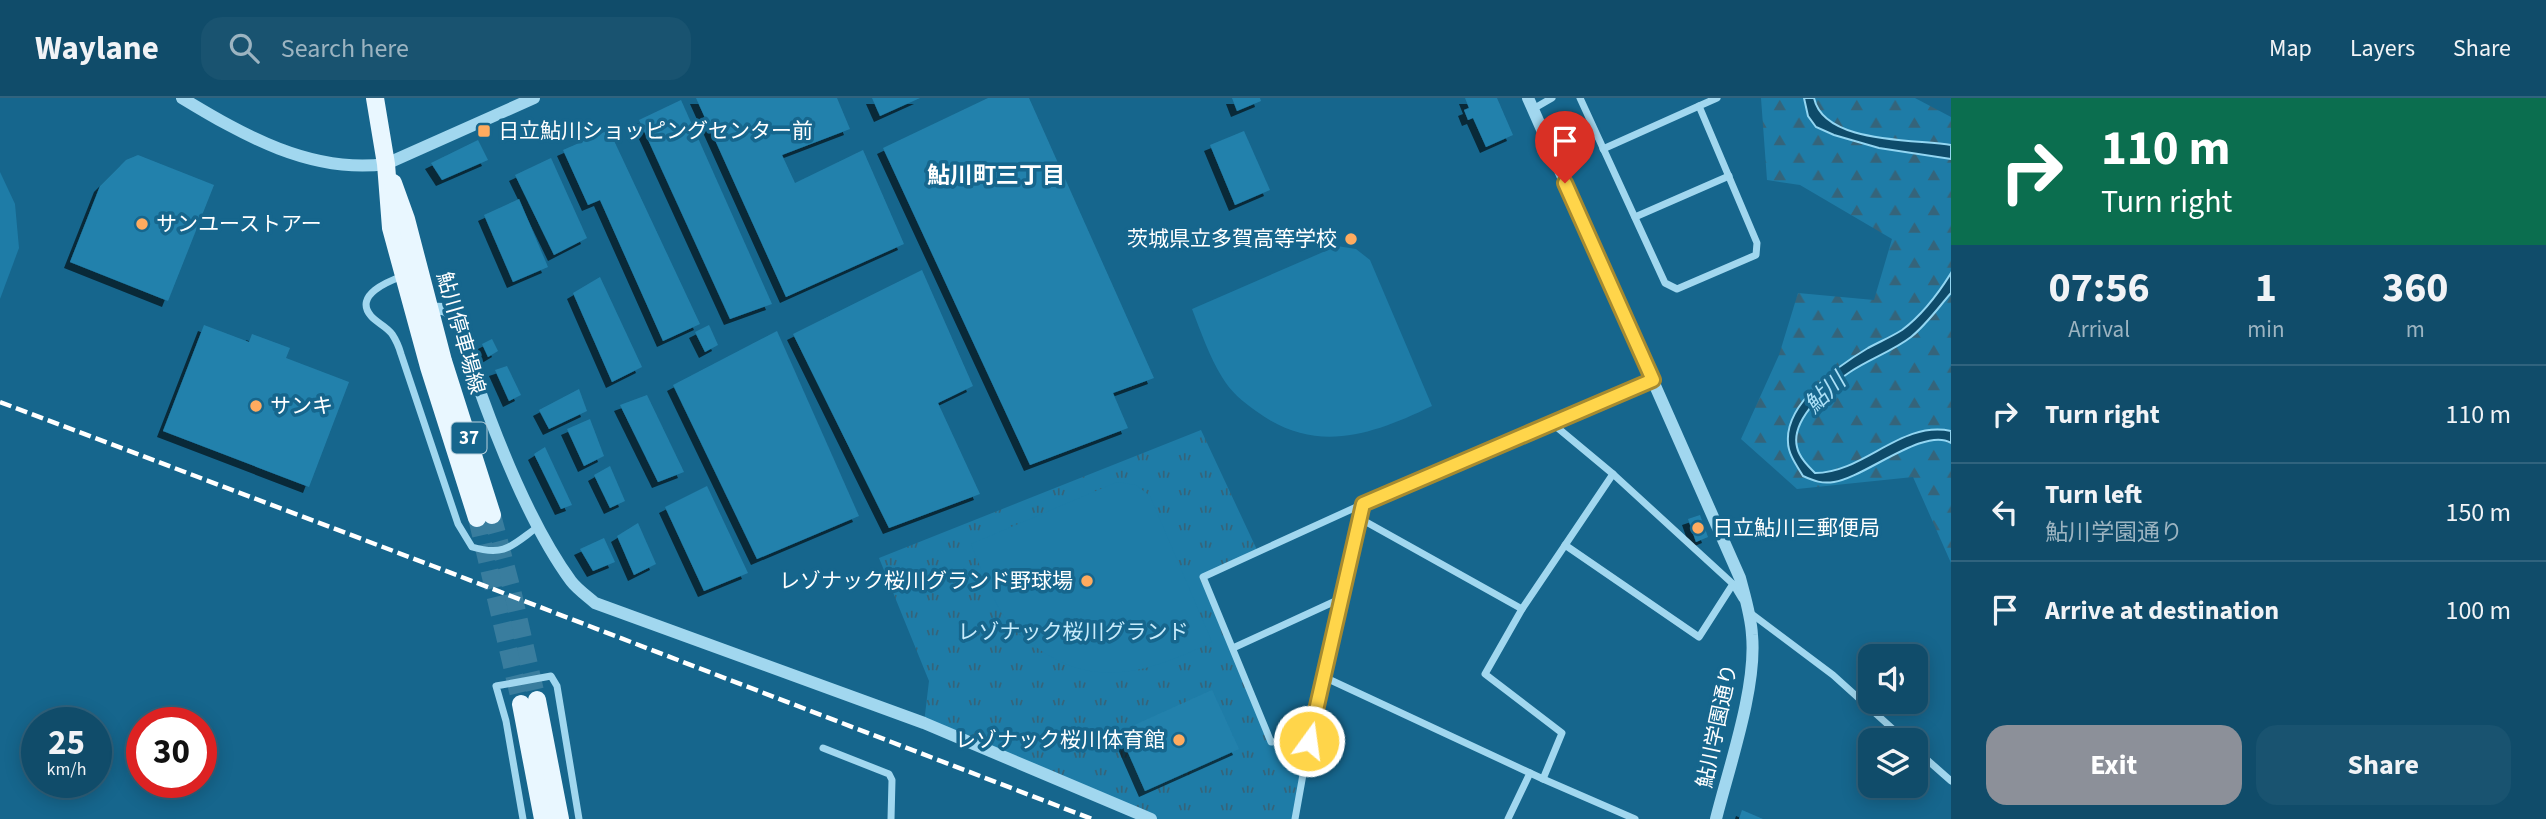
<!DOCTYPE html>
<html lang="en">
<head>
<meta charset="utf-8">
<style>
	body { margin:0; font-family:"Source Sans 3","Noto Sans JP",sans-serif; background:#195370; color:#f1f3f6; height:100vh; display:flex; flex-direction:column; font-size:26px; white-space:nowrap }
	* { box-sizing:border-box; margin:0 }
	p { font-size:23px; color:#9cb4c1 }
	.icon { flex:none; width:38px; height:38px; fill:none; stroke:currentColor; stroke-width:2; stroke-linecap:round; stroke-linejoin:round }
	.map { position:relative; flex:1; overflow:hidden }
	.panel { display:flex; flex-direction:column; background:#104c6a; width:595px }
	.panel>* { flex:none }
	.top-card { background:#0b6e4f; color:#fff; overflow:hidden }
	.tools { position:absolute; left:1858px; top:546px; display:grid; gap:14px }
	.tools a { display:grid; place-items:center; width:70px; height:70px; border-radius:14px; background:#104c6a; box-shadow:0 4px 18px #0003,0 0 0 2px #30637e; font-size:35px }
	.speed { position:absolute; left:21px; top:609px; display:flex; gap:14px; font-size:35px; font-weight:700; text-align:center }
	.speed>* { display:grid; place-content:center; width:91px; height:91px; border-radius:50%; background:#104c6a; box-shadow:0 4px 18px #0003,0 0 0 2px #30637e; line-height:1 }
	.speed small { font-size:18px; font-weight:400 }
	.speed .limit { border:10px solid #d22; background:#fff; color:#111 }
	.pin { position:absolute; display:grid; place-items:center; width:60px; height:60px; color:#fff; margin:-72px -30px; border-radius:50% 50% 50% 0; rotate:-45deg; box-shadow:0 0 7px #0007 }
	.pin .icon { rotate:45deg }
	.me { position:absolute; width:77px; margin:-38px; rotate:14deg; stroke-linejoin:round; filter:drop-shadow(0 0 5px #0008) }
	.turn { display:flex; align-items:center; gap:24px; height:147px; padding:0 35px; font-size:32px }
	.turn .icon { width:91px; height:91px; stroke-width:2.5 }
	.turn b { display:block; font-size:49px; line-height:60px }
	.eta { display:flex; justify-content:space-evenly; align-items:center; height:119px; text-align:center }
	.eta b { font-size:42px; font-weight:700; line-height:49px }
	.button { display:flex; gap:14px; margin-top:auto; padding:14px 35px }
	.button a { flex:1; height:80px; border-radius:21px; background:#8c9099; color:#fff; font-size:28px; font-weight:700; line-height:80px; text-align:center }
	.button a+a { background:#195370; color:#f1f3f6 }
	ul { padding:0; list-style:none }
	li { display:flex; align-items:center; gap:21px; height:98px; padding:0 35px; border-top:2px solid #30637e }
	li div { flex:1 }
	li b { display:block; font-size:26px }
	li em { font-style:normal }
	header { display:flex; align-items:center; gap:42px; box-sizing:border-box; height:98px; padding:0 35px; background:#104c6a; border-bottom:2px solid #30637e }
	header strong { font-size:33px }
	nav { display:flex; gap:38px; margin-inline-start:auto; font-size:24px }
	.search { width:490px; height:63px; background:#195370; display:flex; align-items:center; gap:18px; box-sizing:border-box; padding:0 24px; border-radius:21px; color:#9cb4c1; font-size:26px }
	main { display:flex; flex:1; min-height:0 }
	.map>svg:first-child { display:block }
	.grass { fill:url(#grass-tufts) }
	.forest { fill:url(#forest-firs) }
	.pitch { fill:#1e7ca7 }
	.water { fill:#0e4b6a; stroke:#93d6f2; stroke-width:2 }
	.building { fill:#2481ac; filter:url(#shadow) }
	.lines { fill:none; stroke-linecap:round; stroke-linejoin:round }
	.primary-tunnel { stroke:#397d9e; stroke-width:18; stroke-dasharray:18 9; stroke-linecap:butt }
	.minor { stroke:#a1d7ef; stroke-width:7 }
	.tertiary { stroke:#a1d7ef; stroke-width:12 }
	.primary { stroke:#e9f7ff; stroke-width:18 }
	.rail { stroke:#fff; stroke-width:4.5; stroke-dasharray:12 5; stroke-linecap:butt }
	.route-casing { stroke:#a68a30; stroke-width:18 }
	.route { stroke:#ffd54a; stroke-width:12 }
	.poi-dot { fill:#ffab5f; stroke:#16668d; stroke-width:2.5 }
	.labels { text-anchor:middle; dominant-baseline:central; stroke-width:7; stroke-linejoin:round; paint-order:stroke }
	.shield { fill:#16668d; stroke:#b9d1dd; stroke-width:2 }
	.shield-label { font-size:19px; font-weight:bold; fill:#fff }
	.poi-label { font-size:21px; fill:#fff; stroke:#16668d; text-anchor:start }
	.street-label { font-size:21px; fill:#fff; stroke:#16668d }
	.park-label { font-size:21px; fill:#c7ebfb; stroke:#16668d }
	.neighbourhood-label { font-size:23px; font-weight:bold; fill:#fff; stroke:#16668d }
	.water-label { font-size:23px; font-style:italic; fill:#ace0f7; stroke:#16668d }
</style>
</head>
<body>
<header>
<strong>Waylane</strong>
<div class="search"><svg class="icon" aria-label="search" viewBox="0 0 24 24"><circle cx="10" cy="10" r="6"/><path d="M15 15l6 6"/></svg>Search here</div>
<nav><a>Map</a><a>Layers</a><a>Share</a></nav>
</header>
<main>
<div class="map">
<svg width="1951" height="721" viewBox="0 0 1951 721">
	<defs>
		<pattern id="grass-tufts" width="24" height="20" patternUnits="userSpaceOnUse" patternTransform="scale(1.75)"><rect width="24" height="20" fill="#1e7ca7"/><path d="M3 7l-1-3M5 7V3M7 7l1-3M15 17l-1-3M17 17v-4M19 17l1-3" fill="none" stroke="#35647a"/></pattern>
		<pattern id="forest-firs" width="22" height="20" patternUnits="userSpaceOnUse" patternTransform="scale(1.75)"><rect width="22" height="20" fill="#1e7ca7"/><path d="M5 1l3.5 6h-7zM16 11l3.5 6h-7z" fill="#35647a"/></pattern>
		<filter id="shadow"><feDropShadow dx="-6" dy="6" stdDeviation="0" flood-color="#0009"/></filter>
	</defs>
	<rect width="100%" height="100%" fill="#16668d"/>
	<!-- grass -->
	<polygon class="grass" points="1201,332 1258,454 1204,479 1271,644 1309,643 1295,721 1151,721 924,625 929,583 879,460"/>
	<!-- forest -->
	<polygon class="forest" points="1761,0 1915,0 1951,19 1951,465 1913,379 1797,391 1741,341 1779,257 1798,195 1874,202 1892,141 1800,87 1767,82"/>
	<!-- pitch -->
	<g class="pitch">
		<polygon points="0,74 15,106 19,150 0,201"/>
		<path d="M1337,148L1356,151L1370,162L1432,308C1372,337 1315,357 1256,313C1243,304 1230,293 1222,279C1209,258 1201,234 1192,211Z"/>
		<path d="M1117,384L1136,387L1150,398L1212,544C1152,573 1095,593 1036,549C1023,540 1010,529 1002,515C989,494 981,470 971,446Z"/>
	</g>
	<!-- water -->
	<g class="water">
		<path d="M1804,0H1814C1824,46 1914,41 1951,47V61L1879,50L1834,37L1816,29L1808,18Z"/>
		<path d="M1951,175V195C1938,210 1926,227 1911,239C1893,253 1869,261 1850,274C1830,287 1790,321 1797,349C1799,359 1808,368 1815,375C1864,375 1901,322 1951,333V345C1925,328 1864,380 1834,384C1822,386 1814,383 1803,378C1797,368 1788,356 1788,344C1785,305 1838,268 1868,250C1879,244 1891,239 1902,232C1922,217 1938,196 1951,175Z"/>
	</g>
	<!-- building -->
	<g class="building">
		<polygon points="696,0 837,0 850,31 782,57 795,85 863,52 904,146 786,199"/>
		<polygon points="872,0 920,0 880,18"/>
		<polygon points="988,0 1029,0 1154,280 1113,295 1128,330 1030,367 883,50"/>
		<polygon points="1232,0 1260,0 1261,3 1237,13"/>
		<polygon points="1465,0 1497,0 1513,37 1486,49 1473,20 1468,22 1464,12 1469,10"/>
		<polygon points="681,2 772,206 730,221 639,22"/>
		<polygon points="609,32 700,226 663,243 600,102 588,107 563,52"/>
		<polygon points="1244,33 1270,92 1235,107 1210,47"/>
		<polygon points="478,42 488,62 442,82 431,65"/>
		<polygon points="138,57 214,87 168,203 70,164 100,88 126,62"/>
		<polygon points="551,60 587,140 554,157 515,77"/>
		<polygon points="519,101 548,169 513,184 484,117"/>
		<polygon points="922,172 973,288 938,305 980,396 889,430 793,236"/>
		<polygon points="600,179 642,269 612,284 573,195"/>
		<polygon points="204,227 249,244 252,236 290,250 286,260 349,284 309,389 163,333"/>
		<polygon points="709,227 718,247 705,254 695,234"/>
		<polygon points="777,233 859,418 757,461 673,287"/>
		<polygon points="492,241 498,253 488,259 482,246"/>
		<polygon points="507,268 521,297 509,303 495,272"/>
		<polygon points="579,291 587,313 549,331 539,312"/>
		<polygon points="647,297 684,374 658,384 620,307"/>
		<polygon points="590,321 604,358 584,368 567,331"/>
		<polygon points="545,349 572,407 561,411 534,356"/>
		<polygon points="610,368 625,403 610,410 594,377"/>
		<polygon points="707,388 748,475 704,493 665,409"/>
		<polygon points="1700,417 1708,439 1696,444 1688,421"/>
		<polygon points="638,425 656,466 634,477 617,438"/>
		<polygon points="604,440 615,464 593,473 580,451"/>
		<polygon points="1212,592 1239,651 1145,693 1119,634"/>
		<polygon points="1742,712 1763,721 1739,721"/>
	</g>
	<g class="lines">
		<!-- primary-tunnel -->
		<g class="primary-tunnel">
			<polyline points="492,417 512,492 537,602"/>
			<polyline points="477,420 521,606"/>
		</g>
		<!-- minor -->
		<g class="minor">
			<polyline points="1580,0 1665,185 1677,191 1756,157 1757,145 1699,8 1717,0"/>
			<polyline points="1533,11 1552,0"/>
			<polyline points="1603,51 1699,8"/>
			<polyline points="1635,119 1729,78"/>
			<path d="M403,178C389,183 353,197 371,218C377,225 386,228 392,236C396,242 399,249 401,256L458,426L472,449C506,459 512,447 539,428"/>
			<polyline points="1553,326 1613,376 1733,486 1742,501"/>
			<polyline points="1359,420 1522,511 1613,376"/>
			<polyline points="1565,447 1699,539 1733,486"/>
			<polyline points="1522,511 1485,576 1562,635 1543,681"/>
			<polyline points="1749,514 1833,577 1905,642"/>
			<polyline points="1233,550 1342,500"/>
			<polyline points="1324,579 1543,681 1635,721"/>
			<polyline points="1309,643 1271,644 1203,479 1363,406 1652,282"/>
			<polyline points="823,650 889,676 892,682 891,721"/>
			<polyline points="1916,652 1951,683"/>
			<polyline points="523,721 506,623 496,588 551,578 557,588 579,721"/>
			<polyline points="1295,721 1309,643 1363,406"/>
			<polyline points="1508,721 1530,675"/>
		</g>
		<!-- tertiary -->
		<g class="tertiary">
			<path d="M182,0C243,37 311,76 386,66L534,0"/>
			<path d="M1528,0L1740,480C1745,499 1751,518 1752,537C1757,589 1729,669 1716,721"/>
			<path d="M429,211C437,211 444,209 450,215C465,229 468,260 475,279C498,345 530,427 571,483C577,491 587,498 595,505L924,625L1151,721"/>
		</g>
		<!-- primary -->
		<g class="primary">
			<polyline points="375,0 386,66 391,130 429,269 477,420"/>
			<polyline points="393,85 406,121 443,263 492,417"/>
			<polyline points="537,602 560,721"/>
			<polyline points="521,606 543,721"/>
		</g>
		<!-- rail -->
		<polyline class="rail" points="0,304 433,468 1092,721"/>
	</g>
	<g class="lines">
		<defs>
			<polyline id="route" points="1309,643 1363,406 1653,282 1565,85"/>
		</defs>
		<!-- route casing -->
		<use href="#route" class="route-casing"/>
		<!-- route -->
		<use href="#route" class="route"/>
	</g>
	<!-- markers -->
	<g class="poi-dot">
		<rect x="477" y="26" width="14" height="14" rx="3.5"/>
		<circle cx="142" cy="126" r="7"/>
		<circle cx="1351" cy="141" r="7"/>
		<circle cx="256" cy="308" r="7"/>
		<circle cx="1698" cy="430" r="7"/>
		<circle cx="1087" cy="483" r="7"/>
		<circle cx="1179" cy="642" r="7"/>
	</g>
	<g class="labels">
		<!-- shield labels -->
		<rect class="shield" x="451.5" y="324.5" width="35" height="31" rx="5"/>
		<g class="shield-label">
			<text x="469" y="340">37</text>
		</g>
		<!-- poi labels -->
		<g class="poi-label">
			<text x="498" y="33">日立鮎川ショッピングセンター前</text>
			<text x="156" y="126">サンユーストアー</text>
			<text x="1337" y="141" text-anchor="end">茨城県立多賀高等学校</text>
			<text x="270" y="308">サンキ</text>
			<text x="1712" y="430">日立鮎川三郵便局</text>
			<text x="1073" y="483" text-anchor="end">レゾナック桜川グランド野球場</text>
			<text x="1165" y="642" text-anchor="end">レゾナック桜川体育館</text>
		</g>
		<!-- street labels -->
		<g class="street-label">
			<text transform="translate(461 235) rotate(74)">鮎川停車場線</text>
			<text transform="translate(1717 628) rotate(-78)">鮎川学園通り</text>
		</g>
		<!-- park labels -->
		<g class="park-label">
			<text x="1073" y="534">レゾナック桜川グランド</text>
		</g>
		<!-- neighbourhood labels -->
		<g class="neighbourhood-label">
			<text x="996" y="77">鮎川町三丁目</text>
		</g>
		<!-- water labels -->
		<g class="water-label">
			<text transform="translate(1825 295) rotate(-44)">鮎川</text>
		</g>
	</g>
</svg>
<div class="tools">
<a><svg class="icon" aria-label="sound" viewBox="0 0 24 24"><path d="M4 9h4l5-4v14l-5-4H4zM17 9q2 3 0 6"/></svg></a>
<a><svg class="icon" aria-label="layers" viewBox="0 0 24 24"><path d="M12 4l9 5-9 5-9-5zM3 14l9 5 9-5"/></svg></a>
</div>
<div class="speed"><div>25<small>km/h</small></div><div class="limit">30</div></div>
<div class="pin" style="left:1565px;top:85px;background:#d93025"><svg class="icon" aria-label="arrive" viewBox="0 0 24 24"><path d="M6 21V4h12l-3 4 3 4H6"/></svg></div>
<svg class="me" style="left:1309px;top:643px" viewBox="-20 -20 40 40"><circle r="17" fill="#ffd54a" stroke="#fff" stroke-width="3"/><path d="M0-11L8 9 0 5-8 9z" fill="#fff"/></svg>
</div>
<section class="panel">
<div class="top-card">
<div class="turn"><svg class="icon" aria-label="right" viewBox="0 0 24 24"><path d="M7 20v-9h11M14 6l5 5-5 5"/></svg><div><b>110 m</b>Turn right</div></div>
</div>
<div class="eta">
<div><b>07:56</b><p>Arrival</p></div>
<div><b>1</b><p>min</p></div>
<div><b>360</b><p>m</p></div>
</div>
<ul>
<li><svg class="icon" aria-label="right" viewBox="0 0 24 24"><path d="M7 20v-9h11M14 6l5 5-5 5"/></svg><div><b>Turn right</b></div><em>110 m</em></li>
<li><svg class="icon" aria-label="left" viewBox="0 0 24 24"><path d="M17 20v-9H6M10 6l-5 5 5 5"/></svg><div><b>Turn left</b><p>鮎川学園通り</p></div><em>150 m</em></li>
<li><svg class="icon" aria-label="arrive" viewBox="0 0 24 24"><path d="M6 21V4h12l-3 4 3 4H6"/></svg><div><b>Arrive at destination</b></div><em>100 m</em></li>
</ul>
<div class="button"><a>Exit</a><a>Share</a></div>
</section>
</main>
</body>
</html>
